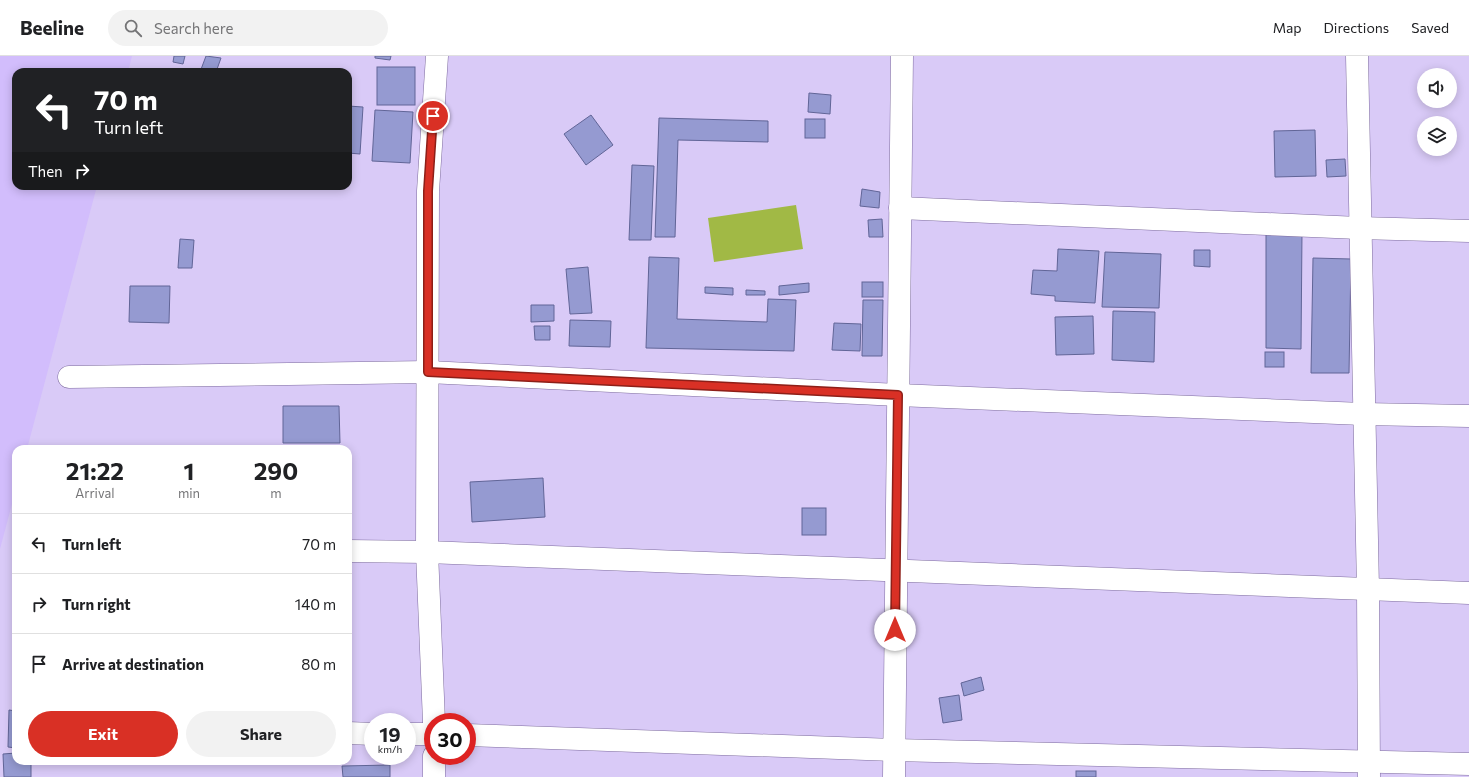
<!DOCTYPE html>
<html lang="en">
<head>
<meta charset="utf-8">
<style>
	body { margin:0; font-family:Commissioner,sans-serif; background:#f2f2f2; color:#202124; height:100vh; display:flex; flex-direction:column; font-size:15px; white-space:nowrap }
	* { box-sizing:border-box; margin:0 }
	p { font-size:13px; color:#757577 }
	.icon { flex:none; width:22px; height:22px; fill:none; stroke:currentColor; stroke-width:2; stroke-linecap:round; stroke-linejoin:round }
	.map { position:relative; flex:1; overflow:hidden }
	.side { position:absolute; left:12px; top:389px; width:340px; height:320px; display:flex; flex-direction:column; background:#fff; border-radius:12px; box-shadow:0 2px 10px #0003 }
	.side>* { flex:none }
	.banner { position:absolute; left:12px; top:12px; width:340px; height:122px; border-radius:12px; box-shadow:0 2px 10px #0003; background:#202124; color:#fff; overflow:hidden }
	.fabs { position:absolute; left:1417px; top:12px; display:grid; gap:8px }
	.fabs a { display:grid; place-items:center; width:40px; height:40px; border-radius:50%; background:#fff; box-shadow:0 2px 10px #0003; font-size:20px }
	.speed { position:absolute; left:364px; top:657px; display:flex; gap:8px; font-size:20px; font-weight:700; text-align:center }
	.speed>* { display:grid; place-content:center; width:52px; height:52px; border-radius:50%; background:#fff; box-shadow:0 2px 10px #0003; line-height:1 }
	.speed small { font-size:10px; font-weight:400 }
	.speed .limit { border:6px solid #d22; background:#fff; color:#111 }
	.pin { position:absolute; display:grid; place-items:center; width:34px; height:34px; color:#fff; margin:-17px; border:2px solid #fff; border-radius:50%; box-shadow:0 1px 4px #0007 }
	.me { position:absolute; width:44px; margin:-22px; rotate:0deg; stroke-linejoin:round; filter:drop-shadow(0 0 3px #0008) }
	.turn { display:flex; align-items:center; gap:14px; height:84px; padding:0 16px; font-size:18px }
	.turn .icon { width:52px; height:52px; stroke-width:2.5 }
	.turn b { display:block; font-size:28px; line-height:34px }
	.then { display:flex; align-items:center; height:38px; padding:0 16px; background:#0003; gap:8px; font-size:15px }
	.eta { display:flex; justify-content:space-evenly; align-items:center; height:68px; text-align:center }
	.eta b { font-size:24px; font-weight:700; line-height:28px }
	.button { display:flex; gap:8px; margin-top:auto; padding:8px 16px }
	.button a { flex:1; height:46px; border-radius:24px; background:#d93025; color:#fff; font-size:16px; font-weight:700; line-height:46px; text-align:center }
	.button a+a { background:#f2f2f2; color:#202124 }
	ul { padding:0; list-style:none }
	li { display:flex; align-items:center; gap:12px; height:60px; padding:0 16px; border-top:1px solid #e0e0e0 }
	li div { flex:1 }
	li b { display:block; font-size:15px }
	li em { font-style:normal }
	header { display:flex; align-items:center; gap:24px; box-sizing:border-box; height:56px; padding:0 20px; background:#fff; border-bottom:1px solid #e0e0e0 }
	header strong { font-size:19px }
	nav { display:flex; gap:22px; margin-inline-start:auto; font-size:14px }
	.search { width:280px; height:36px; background:#f2f2f2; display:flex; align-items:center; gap:10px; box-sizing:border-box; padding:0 14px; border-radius:22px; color:#757577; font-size:15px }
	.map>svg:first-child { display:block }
	.built { fill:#d2bdfc }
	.green { fill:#a1b945 }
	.building { fill:#959ad1; stroke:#616597 }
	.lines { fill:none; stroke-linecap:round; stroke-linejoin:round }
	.minor-casing { stroke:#7e6c9f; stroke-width:23 }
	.minor { stroke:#fff; stroke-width:22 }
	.route-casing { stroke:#8d1f18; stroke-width:10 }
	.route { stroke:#d93025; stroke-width:7 }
</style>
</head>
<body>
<header>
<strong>Beeline</strong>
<div class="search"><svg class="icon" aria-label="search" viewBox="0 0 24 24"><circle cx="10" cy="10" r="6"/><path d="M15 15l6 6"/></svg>Search here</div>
<nav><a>Map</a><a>Directions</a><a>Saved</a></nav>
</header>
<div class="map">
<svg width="1469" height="721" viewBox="0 0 1469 721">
	<rect width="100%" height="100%" fill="#d9caf7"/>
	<!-- built -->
	<polygon class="built" points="0,0 132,0 128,16 16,16 16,130 97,130 27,393 16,393 16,433 0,493"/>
	<!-- green -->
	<polygon class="green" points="796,149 803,193 714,206 708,162"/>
	<!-- building -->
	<g class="building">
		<polygon points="174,0 185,0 183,8 173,6"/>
		<polygon points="206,0 221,2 216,16 200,16"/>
		<polygon points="375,0 391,0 390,4 375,2"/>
		<rect x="377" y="11" width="38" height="38"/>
		<polygon points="809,37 831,39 830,58 808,56"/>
		<polygon points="348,50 363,51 360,98 348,97"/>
		<polygon points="375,54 413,56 410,107 372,105"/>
		<polygon points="591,59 613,89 586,109 564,78"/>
		<polygon points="659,62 768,65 768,86 678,84 675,181 655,181"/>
		<rect x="805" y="63" width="20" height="19"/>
		<polygon points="1315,74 1316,120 1275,121 1274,75"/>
		<polygon points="1345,103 1346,120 1327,121 1326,104"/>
		<polygon points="632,109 654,110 651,184 629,184"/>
		<polygon points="862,133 880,136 879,152 860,150"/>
		<polygon points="882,163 883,181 869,181 868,164"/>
		<polygon points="1266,176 1302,176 1301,293 1266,292"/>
		<polygon points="180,183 194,184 192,212 178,212"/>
		<polygon points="1058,193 1099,195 1095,247 1055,245 1055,240 1031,238 1033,214 1057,215"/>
		<polygon points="1194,194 1210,194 1210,211 1194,210"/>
		<polygon points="1105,196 1161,198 1159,252 1102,251"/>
		<polygon points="649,201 679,202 677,263 767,266 768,243 796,244 794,295 646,292"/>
		<polygon points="1313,202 1351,203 1349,317 1311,317"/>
		<polygon points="588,211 592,257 570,258 566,213"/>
		<rect x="862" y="226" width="21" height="15"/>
		<polygon points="809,227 809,236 779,239 779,230"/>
		<polygon points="130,230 170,230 169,267 129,266"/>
		<polygon points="705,231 733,232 733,239 705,237"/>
		<polygon points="746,234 765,235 765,239 746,239"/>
		<polygon points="863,244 883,244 882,300 862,300"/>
		<polygon points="531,249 554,249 554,265 531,266"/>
		<polygon points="1113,255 1155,256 1154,306 1112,304"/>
		<polygon points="1093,260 1094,298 1056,299 1055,261"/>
		<polygon points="570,264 611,265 610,291 569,290"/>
		<polygon points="834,267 861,268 860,295 832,294"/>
		<polygon points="534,270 550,270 550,284 535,284"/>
		<rect x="1265" y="296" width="19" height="15"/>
		<polygon points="283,350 339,350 340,387 283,387"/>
		<polygon points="543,422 545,461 472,466 470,426"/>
		<rect x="802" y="452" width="24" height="27"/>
		<polygon points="981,621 984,634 964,640 961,627"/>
		<polygon points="959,639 962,664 943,667 939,642"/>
		<polygon points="9,654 16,655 16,692 8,691"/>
		<polygon points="16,697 16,705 31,705 31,721 4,721 3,698"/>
		<polygon points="390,709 390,721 343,721 342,710"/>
		<rect x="1076" y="715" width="20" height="6"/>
	</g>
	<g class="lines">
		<defs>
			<g id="minor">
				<polyline points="1357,0 1368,533 1369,721"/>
				<polyline points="900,152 1359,172 1469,175"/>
				<polyline points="69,321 428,316 898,339 1363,358 1469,360"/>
				<polyline points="348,495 427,496 1469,537"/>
				<polyline points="434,666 427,496 428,135 437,0"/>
				<polyline points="348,677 373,678"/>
				<polyline points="407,678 433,678"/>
				<polyline points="467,679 894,694 1469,708"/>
				<polyline points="434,721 434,700"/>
				<polyline points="894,721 902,0"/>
			</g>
		</defs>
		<!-- minor casing -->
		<use href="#minor" class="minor-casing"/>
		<!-- minor -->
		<use href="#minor" class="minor"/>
	</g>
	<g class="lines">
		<defs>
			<polyline id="route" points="433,60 428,135 428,316 898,339 895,574"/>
		</defs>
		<!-- route casing -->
		<use href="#route" class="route-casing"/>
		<!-- route -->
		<use href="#route" class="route"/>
	</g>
</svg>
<div class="fabs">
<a><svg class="icon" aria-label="sound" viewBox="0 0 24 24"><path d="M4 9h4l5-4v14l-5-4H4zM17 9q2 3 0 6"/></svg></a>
<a><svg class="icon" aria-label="layers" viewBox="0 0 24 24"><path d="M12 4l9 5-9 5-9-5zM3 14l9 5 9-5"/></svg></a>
</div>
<div class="speed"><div>19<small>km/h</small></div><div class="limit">30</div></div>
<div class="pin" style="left:433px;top:60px;background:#d93025"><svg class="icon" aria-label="arrive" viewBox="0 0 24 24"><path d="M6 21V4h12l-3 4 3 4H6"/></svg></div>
<svg class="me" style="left:895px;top:574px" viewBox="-20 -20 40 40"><circle r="19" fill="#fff"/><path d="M0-13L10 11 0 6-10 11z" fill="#d93025"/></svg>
<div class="banner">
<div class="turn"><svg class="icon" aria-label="left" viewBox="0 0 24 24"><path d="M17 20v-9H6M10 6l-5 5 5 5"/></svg><div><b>70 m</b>Turn left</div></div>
<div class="then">Then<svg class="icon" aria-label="right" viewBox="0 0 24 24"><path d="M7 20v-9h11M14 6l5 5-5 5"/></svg></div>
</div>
<section class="side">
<div class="eta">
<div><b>21:22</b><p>Arrival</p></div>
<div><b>1</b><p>min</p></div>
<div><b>290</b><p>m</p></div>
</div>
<ul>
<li><svg class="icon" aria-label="left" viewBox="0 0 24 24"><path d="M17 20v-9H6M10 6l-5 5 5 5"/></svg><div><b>Turn left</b></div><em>70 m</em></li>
<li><svg class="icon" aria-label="right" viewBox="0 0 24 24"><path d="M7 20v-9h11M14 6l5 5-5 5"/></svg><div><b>Turn right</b></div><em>140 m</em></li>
<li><svg class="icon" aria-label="arrive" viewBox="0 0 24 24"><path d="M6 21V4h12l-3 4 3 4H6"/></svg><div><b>Arrive at destination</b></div><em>80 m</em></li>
</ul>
<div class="button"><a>Exit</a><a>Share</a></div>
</section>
</div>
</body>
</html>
